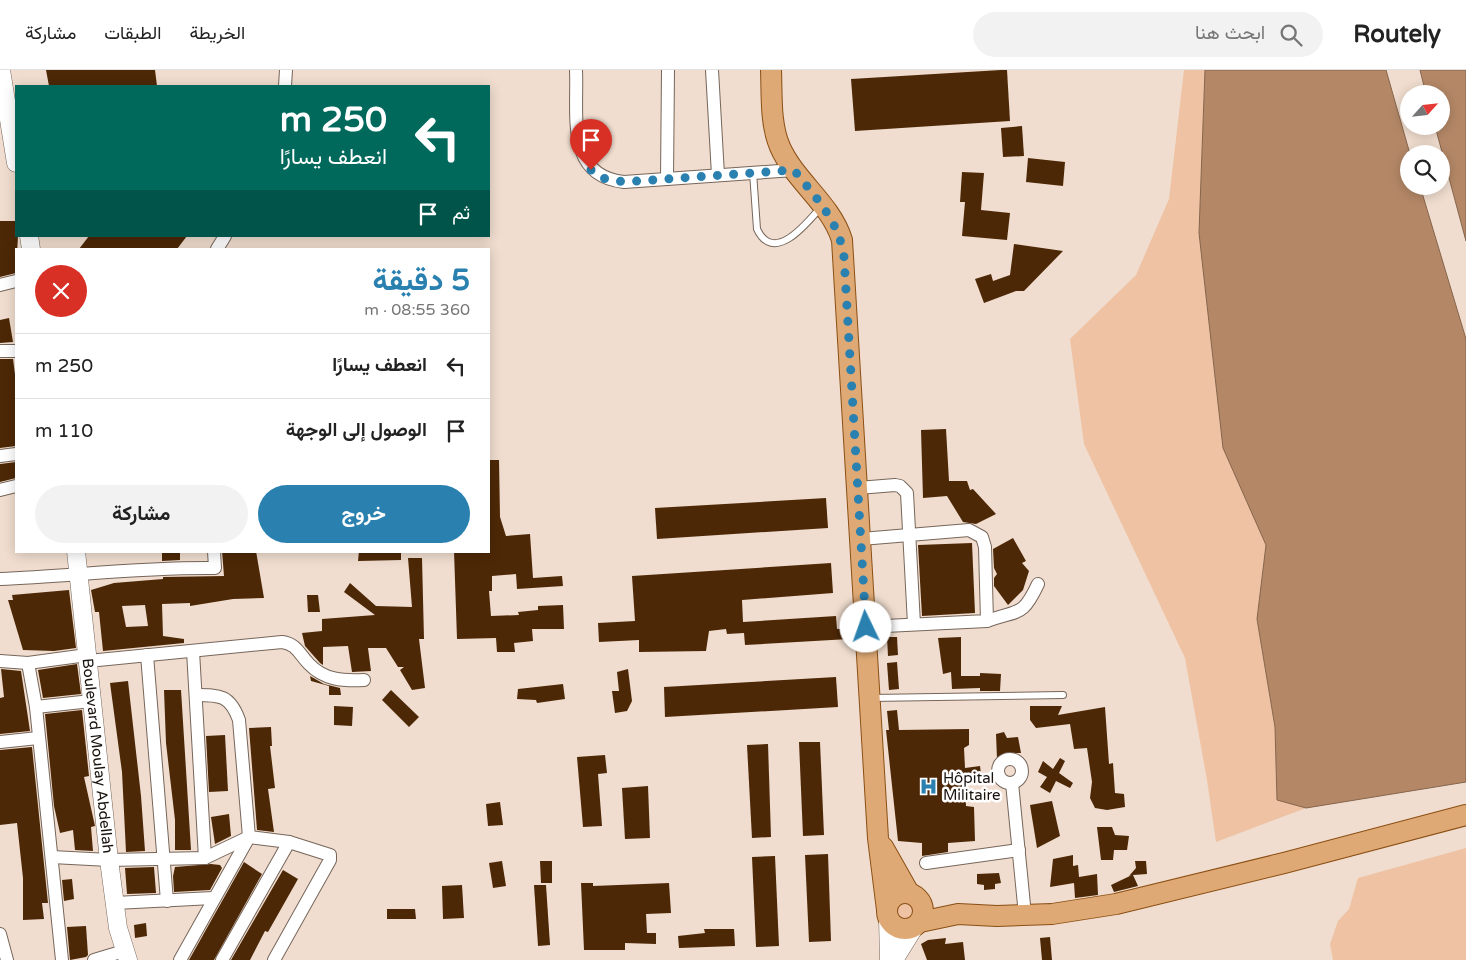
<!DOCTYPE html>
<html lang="ar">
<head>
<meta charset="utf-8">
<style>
	body { margin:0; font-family:"Varela Round",Vazirmatn,sans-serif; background:#f2f2f2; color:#222; direction:rtl; height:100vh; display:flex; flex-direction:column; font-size:19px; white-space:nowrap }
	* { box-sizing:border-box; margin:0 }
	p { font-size:16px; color:#767676 }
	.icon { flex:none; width:28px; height:28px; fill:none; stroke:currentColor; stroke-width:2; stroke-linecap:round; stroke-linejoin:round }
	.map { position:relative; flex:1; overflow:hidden; direction:ltr }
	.details { position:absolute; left:15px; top:178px; width:475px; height:305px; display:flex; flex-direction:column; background:#fff; border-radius:0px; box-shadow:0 2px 12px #0003; direction:rtl }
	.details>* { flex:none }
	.hud { position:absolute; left:15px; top:15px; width:475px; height:152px; border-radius:0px; box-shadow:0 2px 12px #0003; direction:rtl; background:#00695c; color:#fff; overflow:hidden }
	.needle { width:32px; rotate:63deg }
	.tools { position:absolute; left:1400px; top:15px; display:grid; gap:10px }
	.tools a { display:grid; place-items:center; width:50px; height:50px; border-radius:50%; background:#fff; box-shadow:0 2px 12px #0003; font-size:25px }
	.pin { position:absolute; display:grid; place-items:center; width:42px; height:42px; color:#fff; margin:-51px -21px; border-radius:50% 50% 50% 0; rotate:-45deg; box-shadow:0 0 5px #0007 }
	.pin .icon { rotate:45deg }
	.me { position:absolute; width:55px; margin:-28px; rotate:357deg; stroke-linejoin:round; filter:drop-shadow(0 0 4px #0008) }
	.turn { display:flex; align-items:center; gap:18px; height:105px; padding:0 20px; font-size:22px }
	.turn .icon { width:65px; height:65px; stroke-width:2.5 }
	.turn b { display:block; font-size:35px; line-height:42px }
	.then { display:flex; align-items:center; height:48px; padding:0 20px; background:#0003; gap:10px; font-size:19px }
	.round { display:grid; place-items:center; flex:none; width:52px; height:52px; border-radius:26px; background:#f2f2f2 }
	.summary { display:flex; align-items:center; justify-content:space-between; height:85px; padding:0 20px }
	h1 { font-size:30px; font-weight:700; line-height:38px; color:#2a81b0 }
	.action { display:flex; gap:10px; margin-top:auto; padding:10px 20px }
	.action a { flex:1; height:58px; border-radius:30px; background:#2a81b0; color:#fff; font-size:20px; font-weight:700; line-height:58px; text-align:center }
	.action a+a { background:#f2f2f2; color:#222 }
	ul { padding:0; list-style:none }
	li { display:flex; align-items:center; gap:15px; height:65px; padding:0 20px; border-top:1px solid #e0e0e0 }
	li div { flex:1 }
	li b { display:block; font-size:19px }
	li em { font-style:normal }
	header { display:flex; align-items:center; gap:30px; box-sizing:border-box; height:70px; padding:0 25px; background:#fff; border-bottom:1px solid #e0e0e0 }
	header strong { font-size:24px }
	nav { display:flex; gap:28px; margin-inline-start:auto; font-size:18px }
	.search { width:350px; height:45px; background:#f2f2f2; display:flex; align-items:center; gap:12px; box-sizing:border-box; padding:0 18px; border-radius:28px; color:#767676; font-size:19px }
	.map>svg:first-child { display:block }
	.green { fill:#eec2a2 }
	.water { fill:#b48867; stroke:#86654c }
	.building { fill:#4d2806; fill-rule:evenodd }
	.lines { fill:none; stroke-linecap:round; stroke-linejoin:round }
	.service-casing { stroke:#76665a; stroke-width:8 }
	.minor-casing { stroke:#76665a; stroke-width:14 }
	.secondary-casing { stroke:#76665a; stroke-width:19 }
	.primary-casing { stroke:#8b4f14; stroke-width:22 }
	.service { stroke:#fff; stroke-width:6 }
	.minor { stroke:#fff; stroke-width:12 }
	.secondary { stroke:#fff; stroke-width:18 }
	.primary { stroke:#dea974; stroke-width:20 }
	.route { stroke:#2a81b0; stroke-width:9; stroke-dasharray:0 16.2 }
	.labels { text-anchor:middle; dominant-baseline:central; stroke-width:5; stroke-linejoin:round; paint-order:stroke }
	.street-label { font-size:15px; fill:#19130e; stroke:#fff }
	.poi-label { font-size:15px; fill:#19130e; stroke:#fff; text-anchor:start }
</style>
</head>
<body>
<header>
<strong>Routely</strong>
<div class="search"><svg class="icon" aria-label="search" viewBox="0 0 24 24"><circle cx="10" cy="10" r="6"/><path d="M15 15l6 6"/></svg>ابحث هنا</div>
<nav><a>الخريطة</a><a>الطبقات</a><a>مشاركة</a></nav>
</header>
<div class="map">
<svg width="1466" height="890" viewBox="0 0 1466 890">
	<rect width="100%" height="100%" fill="#f0ddcf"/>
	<!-- green -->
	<g class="green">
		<polygon points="1184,0 1205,0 1199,163 1223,378 1266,475 1257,549 1275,657 1277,730 1306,738 1216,772 1207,710 1185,588 1084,374 1070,269 1136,205 1169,129"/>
		<polygon points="1466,778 1466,890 1333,890 1330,874 1338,851 1349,839 1358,808"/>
		<circle cx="907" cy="840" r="10"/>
	</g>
	<!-- water -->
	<g class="water">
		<polygon points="1205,0 1386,0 1410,84 1409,116 1420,116 1466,269 1466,712 1306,738 1277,730 1275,657 1257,549 1266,475 1223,378 1199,163"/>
		<polygon points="1420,0 1466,0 1466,171 1435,56 1441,56 1441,24 1426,24"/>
	</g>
	<!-- building -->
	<g class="building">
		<polygon points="46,0 155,0 157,16 49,16"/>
		<polygon points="1001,0 1007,0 1010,51 855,61 851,9"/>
		<polygon points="1022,56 1024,86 1003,87 1001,58"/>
		<polygon points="1028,88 1065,92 1063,116 1026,112"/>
		<polygon points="962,102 984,103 981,140 1010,143 1007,170 962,166 965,132 960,132"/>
		<polygon points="0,151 16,151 18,166 16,203 0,207"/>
		<polygon points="89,166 187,166 177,179 79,179"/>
		<polygon points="1014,174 1063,181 1024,221 1016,221 984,233 975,209 991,204 993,211 1010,205"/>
		<polygon points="9,248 13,272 0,273 0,250"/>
		<polygon points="0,289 13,289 16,312 16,376 0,378"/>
		<polygon points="946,359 949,411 967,411 970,420 973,419 996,444 976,454 963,452 947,426 923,428 921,360"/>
		<polygon points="489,390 499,390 500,447 506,466 530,464 533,508 562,506 563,516 517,519 516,504 492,506 492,521 489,521 491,546 519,545 518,542 538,540 538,536 563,535 564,559 532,559 533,571 514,573 515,582 497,582 496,568 457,569 454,481 489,481"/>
		<polygon points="16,392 16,408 0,412 0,394"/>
		<polygon points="826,428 828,458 657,469 655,438"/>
		<polygon points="1013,468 1026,491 1022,493 1029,501 1023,520 1008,535 994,516 994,508 997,504 994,498 993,479"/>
		<polygon points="972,473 975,543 922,546 918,475"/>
		<polygon points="162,481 180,481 180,490 162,491"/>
		<path d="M222,481H256L264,528L233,529L190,536V533L162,534L163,566L184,569V573L103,581L99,542H95L91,520L114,513L163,509V507L224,506ZM145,535L148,556L126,557L122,536Z"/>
		<polygon points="359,481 401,481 401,490 358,491"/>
		<polygon points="408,488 422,488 424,569 419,569 425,618 412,620 400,600 404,597 398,597 386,578 368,578 371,601 352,602 348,576 323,577 323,595 320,593 305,576 302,563 322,561 322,549 375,545 344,522 350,513 376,536 412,537"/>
		<polygon points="831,493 833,523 742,530 743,552 836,546 837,559 848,558 849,569 745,575 744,563 727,564 726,559 709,561 706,581 639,582 639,570 599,572 598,553 635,551 632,506"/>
		<polygon points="69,520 76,578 54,581 23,580 8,530 13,530 12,525"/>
		<polygon points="307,525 318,525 320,542 308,542"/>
		<polygon points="887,567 897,567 898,585 888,586"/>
		<polygon points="961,567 961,606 980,606 980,603 1001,604 1000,621 980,621 980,618 952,619 951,602 943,604 938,568"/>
		<polygon points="897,592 899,619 889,620 887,593"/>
		<polygon points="77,594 81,624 43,628 38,600"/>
		<polygon points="1,599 21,601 30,661 0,664 0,628 4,627"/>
		<polygon points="628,599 632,631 627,641 615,643 612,621 619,621 617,602"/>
		<polygon points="310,606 324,614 340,618 341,625 329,625 329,616 311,611"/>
		<polygon points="836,607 838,637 665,647 664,617"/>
		<polygon points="128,611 141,726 145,781 126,782 122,702 110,613"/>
		<polygon points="563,614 565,629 537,633 536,630 517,629 518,619"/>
		<polygon points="164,620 181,620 191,780 175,780 175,750 166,673"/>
		<polygon points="391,620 419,647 409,657 382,630"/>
		<polygon points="334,636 353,637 352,656 334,655"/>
		<polygon points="1030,636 1062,636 1058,645 1105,637 1109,694 1113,693 1115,723 1124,724 1125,737 1107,740 1095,738 1090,728 1092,712 1087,678 1074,679 1070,654 1036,658 1030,650"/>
		<polygon points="82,640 89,706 84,707 95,756 91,757 93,781 75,780 73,760 60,763 54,736 45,644"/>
		<polygon points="897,640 899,660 969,659 969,675 964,678 965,698 980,696 982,712 965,713 966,736 974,737 975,771 948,773 948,782 922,786 922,773 898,771 886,660 889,660 887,641"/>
		<polygon points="271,657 272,676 270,676 275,718 268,719 274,762 257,760 249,658"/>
		<polygon points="1004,662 1007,668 1018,667 1021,683 1009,683 1007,687 997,689 996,664"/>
		<polygon points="225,665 228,721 209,722 206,666"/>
		<polygon points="799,672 820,672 824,765 803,766"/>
		<polygon points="768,674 771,767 752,768 747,675"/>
		<polygon points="32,677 48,833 42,833 44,849 23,850 23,808 17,753 0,755 0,680"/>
		<polygon points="605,685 607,703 598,704 602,756 583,757 577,687"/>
		<polygon points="1060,688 1065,691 1059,703 1073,713 1070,718 1056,711 1050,723 1040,717 1047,707 1038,702 1043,691 1053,699"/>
		<polygon points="648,716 650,768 625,769 622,718"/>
		<polygon points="1052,731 1060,766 1037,778 1030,735"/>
		<polygon points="500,732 503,755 488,756 486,734"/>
		<polygon points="229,744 231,766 215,774 211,747"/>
		<polygon points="1097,757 1112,757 1115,765 1129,766 1127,780 1114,780 1113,790 1101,790"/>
		<polygon points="828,784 831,871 809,872 805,785"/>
		<polygon points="1073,785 1073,796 1078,795 1079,807 1097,804 1098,825 1075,828 1074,813 1050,817 1053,789"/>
		<polygon points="775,786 779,876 756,877 752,787"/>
		<polygon points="502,791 506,816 493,818 489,793"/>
		<polygon points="540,791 552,791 552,813 541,813"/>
		<polygon points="1135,791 1146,791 1147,804 1133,805 1138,816 1114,822 1111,815 1132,805 1129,806 1136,798"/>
		<polygon points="244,792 262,804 214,890 189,890"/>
		<polygon points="211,794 220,795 222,798 210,820 174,822 173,806 175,797"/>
		<polygon points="154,797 156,823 127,824 125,798"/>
		<polygon points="283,800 298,809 268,862 265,861 250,890 231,890"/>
		<polygon points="999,803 1001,813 995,814 995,819 984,820 984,815 977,814 977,804"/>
		<polygon points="72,809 74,829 64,831 62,810"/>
		<polygon points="581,813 593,813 593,816 669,813 671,843 646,844 647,863 656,863 656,874 625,873 625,880 584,880"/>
		<polygon points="462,815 464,848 443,849 442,816"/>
		<polygon points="534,815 546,815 550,875 538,876"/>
		<polygon points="387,839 415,839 416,849 387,849"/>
		<polygon points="146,853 147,866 135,868 134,855"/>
		<polygon points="86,856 88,885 86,887 70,890 67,857"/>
		<polygon points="704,859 734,859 735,876 679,878 678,866 705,863"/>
		<polygon points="1050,867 1052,890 1042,890 1040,868"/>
		<polygon points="946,868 945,874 963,872 965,890 927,890 921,874 928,870"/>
	</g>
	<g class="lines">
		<defs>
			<g id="service">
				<path d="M753,102L757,159C774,195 807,153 821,137"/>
				<polyline points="871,628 1063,625"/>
			</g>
			<g id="minor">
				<path d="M576,0C578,44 565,106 624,112L794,100"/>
				<polyline points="712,0 718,105"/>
				<polyline points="285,16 286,0"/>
				<polyline points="667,109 668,0"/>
				<polyline points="217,179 225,166"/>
				<polyline points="0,215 16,211"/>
				<polyline points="0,281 16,281"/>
				<polyline points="0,386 16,384"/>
				<polyline points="858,418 895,415 900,416 907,423 914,554"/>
				<polyline points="0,420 16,416"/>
				<polyline points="861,469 969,460 982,467 985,477 987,551 865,557"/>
				<path d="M0,509C72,506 143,497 215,498L214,481"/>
				<path d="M987,551C1019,539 1022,548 1038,514"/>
				<polyline points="193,581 205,788"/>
				<polyline points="147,585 167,831"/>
				<polyline points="0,591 28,593 87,585"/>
				<path d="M88,591L282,572C297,574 299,584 309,594C324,610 343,611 364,610"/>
				<polyline points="28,593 36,637 62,890"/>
				<polyline points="36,637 91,631"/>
				<polyline points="0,672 38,668"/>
				<circle cx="1010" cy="701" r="12"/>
				<polyline points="1012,713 1025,845"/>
				<polyline points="52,787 109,790 205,788 249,767 289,772 330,785 330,790 274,890"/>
				<polyline points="926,793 1019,780"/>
				<polyline points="115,833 213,828"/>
				<polyline points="0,864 7,890"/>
				<polyline points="94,890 124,881"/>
				<path d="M180,890L249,767L239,650C230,625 220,625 196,625"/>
				<polyline points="222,890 289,772"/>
			</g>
			<g id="secondary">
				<polyline points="1,0 16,93"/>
				<polyline points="29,166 31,179"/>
				<path id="s1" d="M76,481L109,790L118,858L128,890"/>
				<polyline points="888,847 889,890"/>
				<polyline points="894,890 915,856"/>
			</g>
			<g id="primary">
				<path d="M771,0C772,25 770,54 780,77C795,111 831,134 842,170L878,768L887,840"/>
				<polyline points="883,777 909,823"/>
				<circle cx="905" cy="841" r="18"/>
				<polyline points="920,852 958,844 997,846 1052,844 1116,834 1284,793 1466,745"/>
			</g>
		</defs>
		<!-- service casing -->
		<use href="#service" class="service-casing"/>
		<!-- minor casing -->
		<use href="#minor" class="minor-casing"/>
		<!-- secondary casing -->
		<use href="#secondary" class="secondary-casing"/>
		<!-- primary casing -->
		<use href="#primary" class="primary-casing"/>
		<!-- service -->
		<use href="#service" class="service"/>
		<!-- minor -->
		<use href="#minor" class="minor"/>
		<!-- secondary -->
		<use href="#secondary" class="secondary"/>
		<!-- primary -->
		<use href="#primary" class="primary"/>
	</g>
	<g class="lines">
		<!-- route -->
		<path class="route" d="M591,100L602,108L624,112L794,100C816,128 839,151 844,187L866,557"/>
	</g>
	<!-- icons -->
	<defs>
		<symbol id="hospital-bare" viewBox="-9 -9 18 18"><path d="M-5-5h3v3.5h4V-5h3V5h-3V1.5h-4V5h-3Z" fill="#2a81b0" stroke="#fff" stroke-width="2.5" paint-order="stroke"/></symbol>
	</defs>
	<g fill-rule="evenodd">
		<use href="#hospital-bare" x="916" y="704" width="25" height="25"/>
	</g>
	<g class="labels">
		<!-- street labels -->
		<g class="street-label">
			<text stroke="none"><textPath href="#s1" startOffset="206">Boulevard Moulay Abdellah</textPath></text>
		</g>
		<!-- poi labels -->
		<g class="poi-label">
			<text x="943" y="708">Hôpital<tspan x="943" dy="17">Militaire</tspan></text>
		</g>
	</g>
</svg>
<div class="tools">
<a><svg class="needle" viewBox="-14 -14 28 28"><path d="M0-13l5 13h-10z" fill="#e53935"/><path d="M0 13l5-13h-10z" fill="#767676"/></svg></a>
<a><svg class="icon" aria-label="search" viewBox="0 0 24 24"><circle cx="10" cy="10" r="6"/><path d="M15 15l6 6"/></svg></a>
</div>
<div class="pin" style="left:591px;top:100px;background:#d93025"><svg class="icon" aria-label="arrive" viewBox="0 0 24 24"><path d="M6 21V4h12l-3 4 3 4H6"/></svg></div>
<svg class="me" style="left:866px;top:557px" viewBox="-20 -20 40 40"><circle r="19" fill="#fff"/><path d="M0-13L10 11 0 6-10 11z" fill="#2a81b0"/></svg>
<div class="hud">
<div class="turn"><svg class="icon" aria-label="left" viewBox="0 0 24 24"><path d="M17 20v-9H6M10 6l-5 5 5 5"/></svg><div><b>250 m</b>انعطف يسارًا</div></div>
<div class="then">ثم<svg class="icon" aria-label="arrive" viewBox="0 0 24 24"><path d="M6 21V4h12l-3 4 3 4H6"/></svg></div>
</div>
<section class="details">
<div class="summary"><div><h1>5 دقيقة</h1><p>360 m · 08:55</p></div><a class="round" style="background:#d93025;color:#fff"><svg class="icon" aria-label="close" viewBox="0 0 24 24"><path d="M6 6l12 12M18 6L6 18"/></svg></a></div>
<ul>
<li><svg class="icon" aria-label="left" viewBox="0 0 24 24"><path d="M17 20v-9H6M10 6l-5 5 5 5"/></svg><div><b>انعطف يسارًا</b></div><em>250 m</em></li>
<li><svg class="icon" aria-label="arrive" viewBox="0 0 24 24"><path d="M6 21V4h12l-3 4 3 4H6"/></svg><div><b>الوصول إلى الوجهة</b></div><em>110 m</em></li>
</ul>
<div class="action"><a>خروج</a><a>مشاركة</a></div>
</section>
</div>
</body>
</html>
